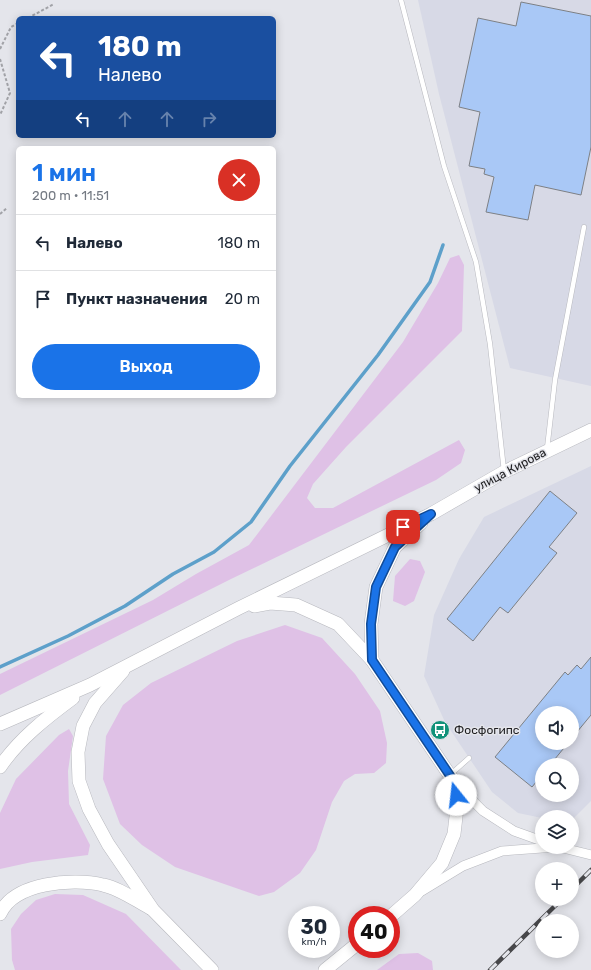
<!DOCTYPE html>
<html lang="ru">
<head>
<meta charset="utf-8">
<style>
	body { margin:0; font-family:Rubik,sans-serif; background:#f2f2f3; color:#1f2937; height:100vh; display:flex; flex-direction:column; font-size:15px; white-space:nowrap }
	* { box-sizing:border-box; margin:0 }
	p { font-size:13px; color:#747a83 }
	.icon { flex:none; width:22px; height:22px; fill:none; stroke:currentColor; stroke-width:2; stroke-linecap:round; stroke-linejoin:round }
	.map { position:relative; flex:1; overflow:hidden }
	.details { position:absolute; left:16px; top:146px; width:260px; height:252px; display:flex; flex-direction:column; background:#fff; border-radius:6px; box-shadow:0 2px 10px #0003 }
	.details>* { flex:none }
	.guide { position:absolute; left:16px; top:16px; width:260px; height:122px; border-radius:6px; box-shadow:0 2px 10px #0003; background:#1a4fa0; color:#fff; overflow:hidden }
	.tools { position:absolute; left:535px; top:706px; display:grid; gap:8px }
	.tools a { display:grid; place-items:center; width:44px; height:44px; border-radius:50%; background:#fff; box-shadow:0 2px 10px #0003; font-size:20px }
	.speed { position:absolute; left:288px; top:906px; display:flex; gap:8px; font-size:20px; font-weight:700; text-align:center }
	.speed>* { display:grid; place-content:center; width:52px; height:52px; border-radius:50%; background:#fff; box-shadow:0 2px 10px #0003; line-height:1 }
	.speed small { font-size:10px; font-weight:400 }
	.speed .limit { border:6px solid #d22; background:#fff; color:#111 }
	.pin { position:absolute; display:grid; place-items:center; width:34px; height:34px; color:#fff; margin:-17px; border-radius:8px; box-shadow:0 2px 6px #0006 }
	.me { position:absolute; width:44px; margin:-22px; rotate:344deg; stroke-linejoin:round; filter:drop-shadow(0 0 3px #0008) }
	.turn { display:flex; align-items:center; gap:14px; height:84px; padding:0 16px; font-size:18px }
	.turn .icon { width:52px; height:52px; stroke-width:2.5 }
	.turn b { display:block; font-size:28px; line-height:34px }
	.lanes { display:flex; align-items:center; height:38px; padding:0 16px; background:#0003; justify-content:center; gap:20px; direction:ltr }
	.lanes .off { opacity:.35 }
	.round { display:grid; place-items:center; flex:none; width:42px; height:42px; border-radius:21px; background:#f2f2f3 }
	.summary { display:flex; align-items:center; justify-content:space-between; height:68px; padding:0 16px }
	h1 { font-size:24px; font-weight:600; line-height:30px; color:#1a73e8 }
	.primary-button { display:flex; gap:8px; margin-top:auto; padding:8px 16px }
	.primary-button a { flex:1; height:46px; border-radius:24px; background:#1a73e8; color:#fff; font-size:16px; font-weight:600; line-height:46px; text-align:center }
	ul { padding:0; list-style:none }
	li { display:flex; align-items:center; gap:12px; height:56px; padding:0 16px; border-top:1px solid #e0e1e3 }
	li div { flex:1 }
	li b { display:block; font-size:15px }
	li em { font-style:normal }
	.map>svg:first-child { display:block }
	.built { fill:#d7d9e6; fill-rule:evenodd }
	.green { fill:#dfc1e6 }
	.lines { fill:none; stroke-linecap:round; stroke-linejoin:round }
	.stream { stroke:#5da0ca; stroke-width:3.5 }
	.building { fill:#a9c8f6; stroke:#7d8085 }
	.lane-casing { stroke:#b7b8be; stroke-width:5.5 }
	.street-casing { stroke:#b7b8be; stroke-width:10 }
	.secondary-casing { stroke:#b7b8be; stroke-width:14 }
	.path { stroke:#a1a2a7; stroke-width:2; stroke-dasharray:3 2; stroke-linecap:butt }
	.lane { stroke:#fff; stroke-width:4.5 }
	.street { stroke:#fff; stroke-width:9 }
	.secondary { stroke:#fff; stroke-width:13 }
	.rail-casing { stroke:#47474a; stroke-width:4.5 }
	.rail { stroke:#e4e5eb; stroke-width:3; stroke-dasharray:9; stroke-linecap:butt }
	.route-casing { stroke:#114b97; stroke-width:10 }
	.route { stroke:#1a73e8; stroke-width:7 }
	.labels { text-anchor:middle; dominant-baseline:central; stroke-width:3; stroke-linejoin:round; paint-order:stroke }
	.street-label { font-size:12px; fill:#1d1d1f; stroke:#e4e5eb }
	.poi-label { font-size:12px; fill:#1d1d1f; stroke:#e4e5eb; text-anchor:start }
</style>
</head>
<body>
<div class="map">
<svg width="591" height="970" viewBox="0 0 591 970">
	<rect width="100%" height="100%" fill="#e4e5eb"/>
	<!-- built -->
	<g class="built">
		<polygon points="418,0 591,0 591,386 510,368 439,94"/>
		<path d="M591,466V801L572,820V817L542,818L518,813L492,792L445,722L424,676L434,615L459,559L484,517ZM542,713H572V743H542ZM542,765H572V795H542Z"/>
	</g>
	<!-- green -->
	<g class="green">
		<polygon points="459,255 464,265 462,331 346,447 313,484 307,498 315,508 333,508 459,440 465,450 461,463 436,480 231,579 0,695 0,674 153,600 196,574 249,545 403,342 438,283 450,258"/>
		<polygon points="410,559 420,561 425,572 414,601 405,606 393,601 395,576"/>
		<polygon points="285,625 322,638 355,674 380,711 387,743 386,763 374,773 355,774 344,781 332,802 316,850 300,873 274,892 259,896 175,867 142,845 120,824 103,779 106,736 123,705 151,683 237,641"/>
		<polygon points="69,729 73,736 68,771 69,804 90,845 88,855 32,862 0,869 0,813 16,779 59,735"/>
		<polygon points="55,894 83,895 126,914 181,970 15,970 12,960 11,929 21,914 36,900"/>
		<polygon points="418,953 432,961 433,970 377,970 399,954"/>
	</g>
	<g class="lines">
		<!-- stream -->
		<polyline class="stream" points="0,667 68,636 125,606 173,574 214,552 251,522 290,466 378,355 430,282 443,245"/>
	</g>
	<!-- building -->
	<g class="building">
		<polygon points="521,2 591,16 591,147 581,195 535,185 528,220 486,212 494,177 484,174 485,169 469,166 480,112 459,107 478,18 516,26"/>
		<polygon points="550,491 577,513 549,547 557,553 508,613 500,607 473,641 447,619"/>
		<polygon points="591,657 591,715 572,738 572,713 542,713 542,743 568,743 550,765 542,765 542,775 532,787 495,757 565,672 568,675 577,665 581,669"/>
	</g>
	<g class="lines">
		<defs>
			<g id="lane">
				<polyline points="401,0 444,166 476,262 490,344 504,471"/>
				<polyline points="547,449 555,380 584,227"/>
				<polyline points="451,774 469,758"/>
			</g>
			<g id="street">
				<polyline points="455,783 483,811 514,831 542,841"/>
				<polyline points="559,847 591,855"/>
				<polyline points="422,891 463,866 502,851 556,847"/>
			</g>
			<g id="secondary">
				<polyline points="254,606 270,603 296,605 338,624 372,660 455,783 457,808 454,834 442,863 415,895 391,916"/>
				<polyline points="372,660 371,624 376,587 395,547 421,523"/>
				<polyline points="123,671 95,703 83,726 78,752 79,781 89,809 108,844 153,910 212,970"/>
				<polyline points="0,724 90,685 239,608 431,514 504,472 591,430"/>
				<path d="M0,767C19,739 46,718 73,698"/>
				<path d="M0,914C14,882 73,878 103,885C119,888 135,900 150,908"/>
				<polyline points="325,970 357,944"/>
			</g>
		</defs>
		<!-- lane casing -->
		<use href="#lane" class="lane-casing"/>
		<!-- street casing -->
		<use href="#street" class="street-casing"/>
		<!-- secondary casing -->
		<use href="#secondary" class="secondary-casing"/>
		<!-- path -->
		<g class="path">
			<polyline points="28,18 54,4"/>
			<polyline points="0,49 11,27 18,23"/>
			<polyline points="0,59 10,93 0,115"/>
			<polyline points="0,214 7,208"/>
		</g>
		<!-- lane -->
		<use href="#lane" class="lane"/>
		<!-- street -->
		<use href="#street" class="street"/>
		<!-- secondary -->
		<use href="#secondary" class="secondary"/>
		<defs>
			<g id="rail">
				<polyline points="572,889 591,870"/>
				<polyline points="490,970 562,899"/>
			</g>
		</defs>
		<!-- rail casing -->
		<use href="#rail" class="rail-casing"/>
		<!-- rail -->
		<use href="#rail" class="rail"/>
	</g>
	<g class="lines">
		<defs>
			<polyline id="route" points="403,527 431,514 395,547 376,587 371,624 372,660 455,783 456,795"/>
		</defs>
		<!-- route casing -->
		<use href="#route" class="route-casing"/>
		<!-- route -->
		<use href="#route" class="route"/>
	</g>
	<!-- icons -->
	<defs>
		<symbol id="bus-disc" viewBox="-11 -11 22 22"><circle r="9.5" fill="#10927a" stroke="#e4e5eb"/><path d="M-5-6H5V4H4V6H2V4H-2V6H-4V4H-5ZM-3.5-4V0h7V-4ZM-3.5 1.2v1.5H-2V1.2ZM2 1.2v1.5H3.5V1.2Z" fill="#fff"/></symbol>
	</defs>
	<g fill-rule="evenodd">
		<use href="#bus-disc" x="429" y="719" width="22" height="22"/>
	</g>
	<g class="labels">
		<!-- street labels -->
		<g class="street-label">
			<text transform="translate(510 470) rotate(-28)">улица Кирова</text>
		</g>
		<!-- poi labels -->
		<g class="poi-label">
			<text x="454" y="730">Фосфогипс</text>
		</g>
	</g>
</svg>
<div class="tools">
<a><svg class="icon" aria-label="sound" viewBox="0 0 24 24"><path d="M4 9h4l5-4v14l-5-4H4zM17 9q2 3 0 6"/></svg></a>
<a><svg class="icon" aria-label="search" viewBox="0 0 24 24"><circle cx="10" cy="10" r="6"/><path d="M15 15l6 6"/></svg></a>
<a><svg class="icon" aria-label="layers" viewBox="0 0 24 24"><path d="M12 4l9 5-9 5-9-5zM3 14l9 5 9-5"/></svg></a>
<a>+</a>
<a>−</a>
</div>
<div class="speed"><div>30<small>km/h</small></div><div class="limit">40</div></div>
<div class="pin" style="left:403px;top:527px;background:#d93025"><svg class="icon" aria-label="arrive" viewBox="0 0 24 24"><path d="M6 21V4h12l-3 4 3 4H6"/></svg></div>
<svg class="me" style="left:456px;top:795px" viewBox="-20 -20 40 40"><circle r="19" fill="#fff"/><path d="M0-13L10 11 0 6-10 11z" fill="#1a73e8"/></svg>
<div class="guide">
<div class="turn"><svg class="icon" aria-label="left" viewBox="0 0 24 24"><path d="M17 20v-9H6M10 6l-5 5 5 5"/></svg><div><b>180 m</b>Налево</div></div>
<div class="lanes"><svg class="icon" aria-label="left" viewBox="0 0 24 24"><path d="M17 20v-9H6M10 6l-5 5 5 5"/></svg><svg class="icon off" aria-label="ahead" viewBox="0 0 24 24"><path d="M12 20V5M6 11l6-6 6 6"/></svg><svg class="icon off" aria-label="ahead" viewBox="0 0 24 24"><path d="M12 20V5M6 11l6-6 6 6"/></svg><svg class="icon off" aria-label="right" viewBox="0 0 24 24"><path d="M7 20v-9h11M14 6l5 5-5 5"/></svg></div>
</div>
<section class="details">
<div class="summary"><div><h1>1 мин</h1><p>200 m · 11:51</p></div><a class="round" style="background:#d93025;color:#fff"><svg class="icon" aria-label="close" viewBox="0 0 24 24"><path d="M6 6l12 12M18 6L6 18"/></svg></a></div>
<ul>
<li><svg class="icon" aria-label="left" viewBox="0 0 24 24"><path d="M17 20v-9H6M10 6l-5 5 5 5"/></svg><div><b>Налево</b></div><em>180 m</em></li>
<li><svg class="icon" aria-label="arrive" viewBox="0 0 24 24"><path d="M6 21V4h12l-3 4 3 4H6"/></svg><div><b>Пункт назначения</b></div><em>20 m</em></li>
</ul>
<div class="primary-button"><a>Выход</a></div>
</section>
</div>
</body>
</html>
